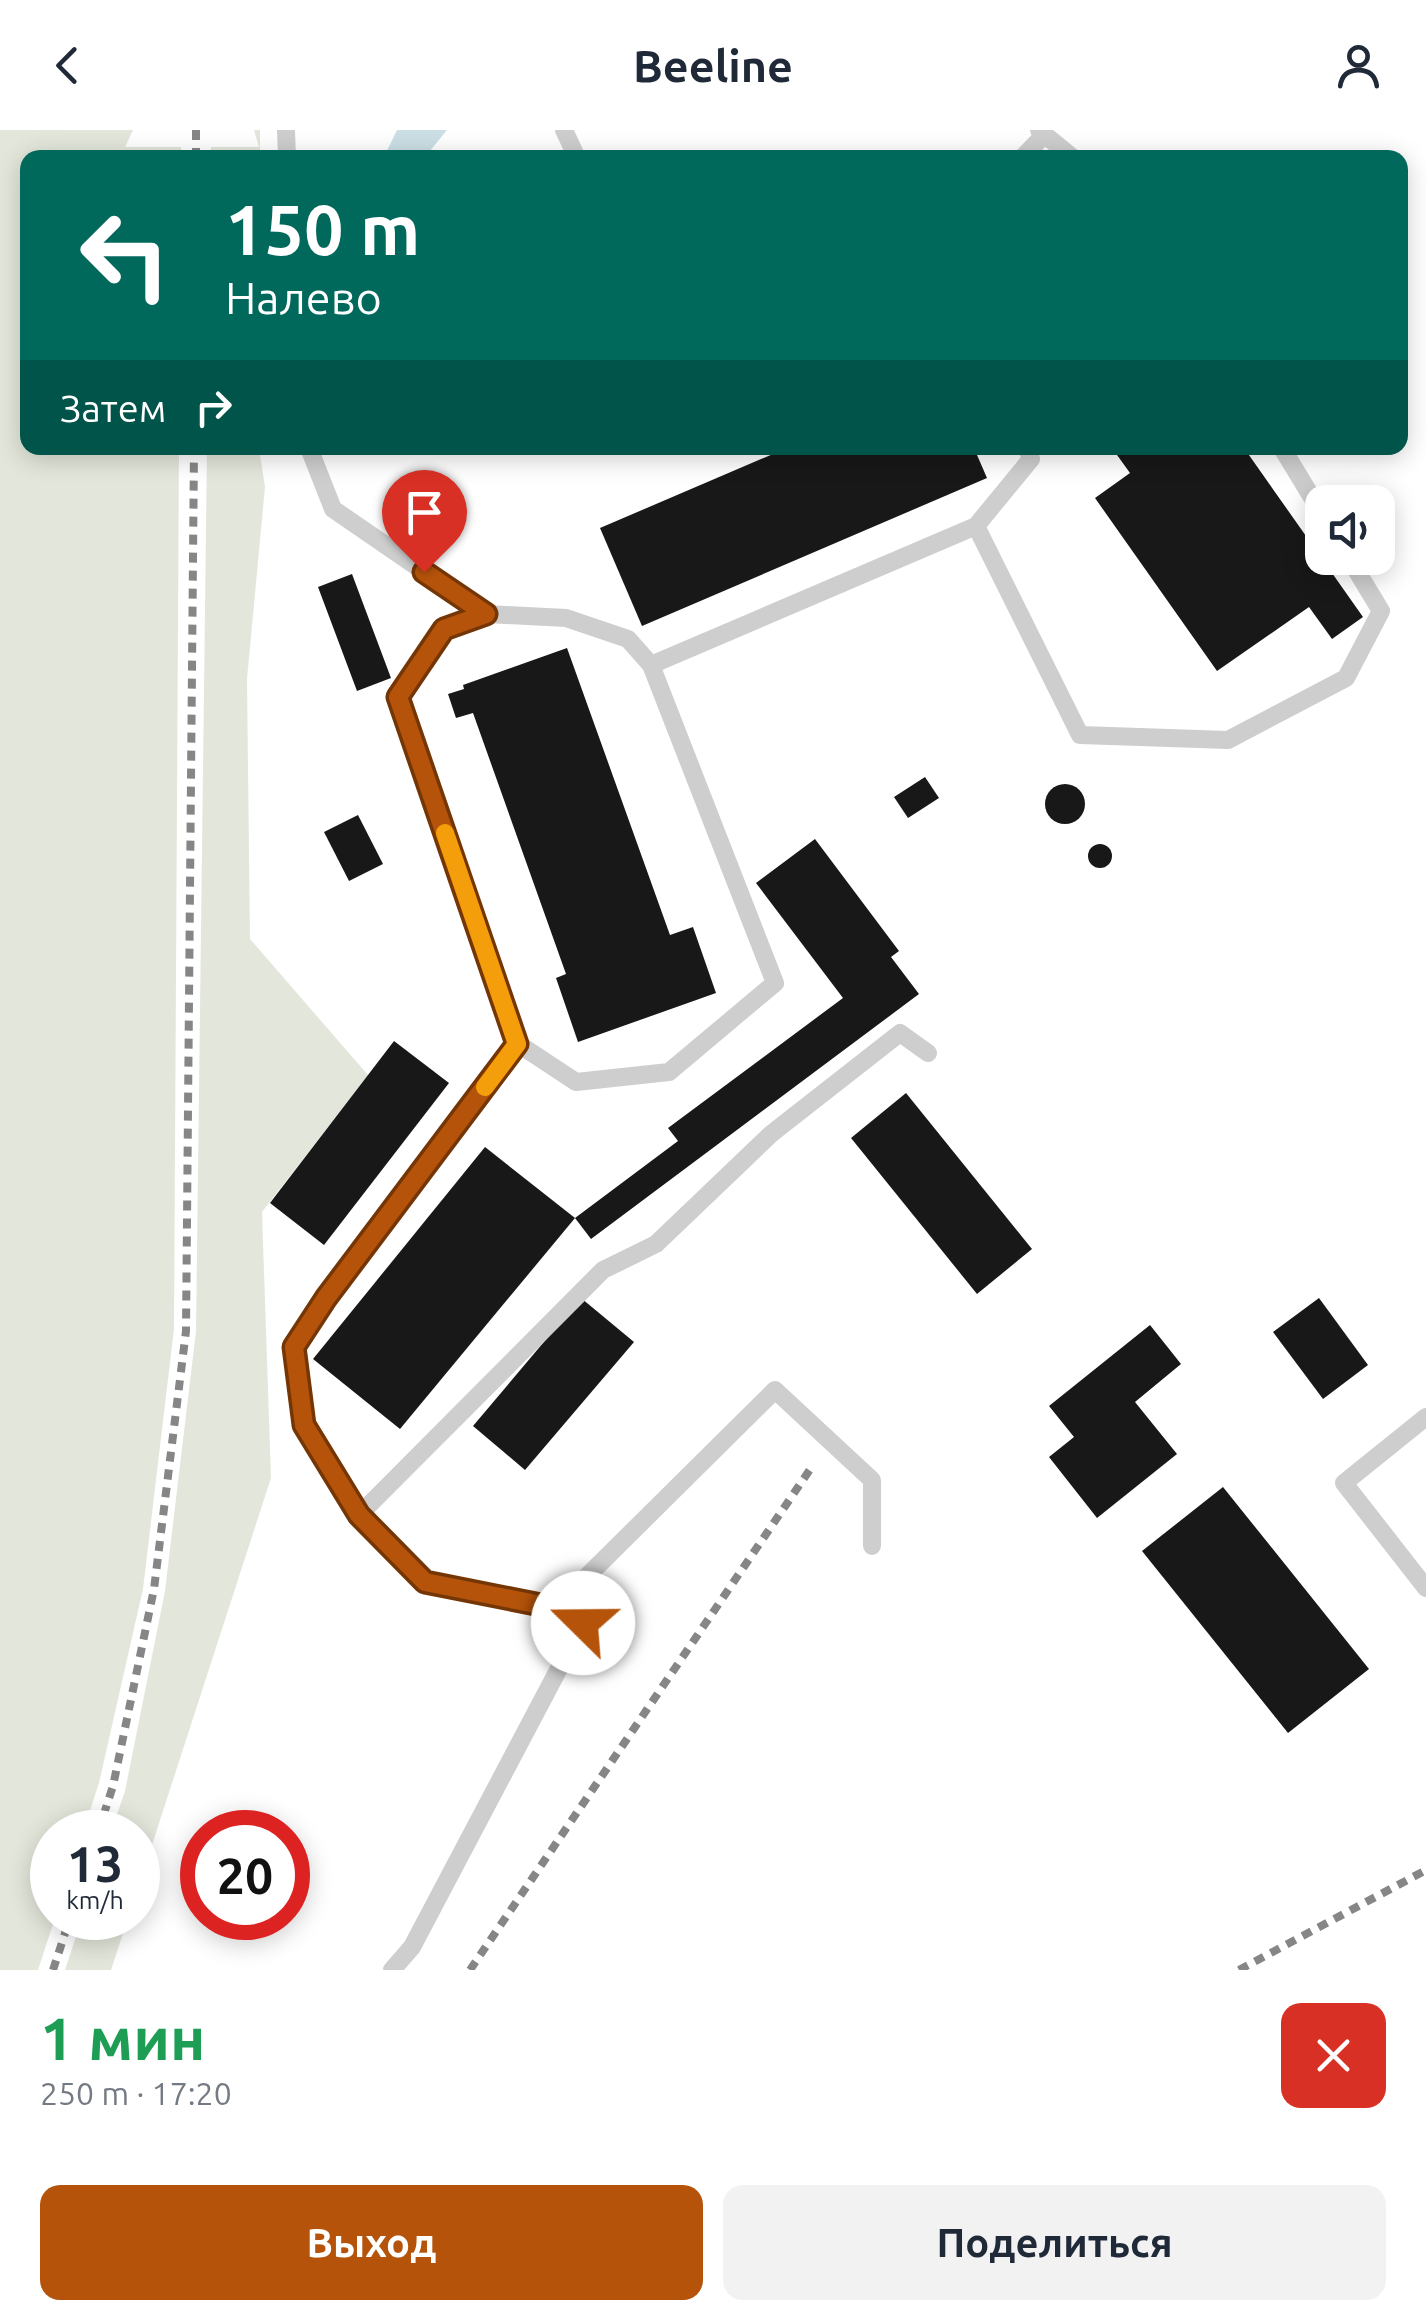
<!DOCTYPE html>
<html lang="ru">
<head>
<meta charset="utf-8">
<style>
	body { margin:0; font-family:Ubuntu,sans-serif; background:#f2f2f3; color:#1f2937; height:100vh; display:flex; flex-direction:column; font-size:38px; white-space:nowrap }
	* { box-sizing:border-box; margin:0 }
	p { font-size:32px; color:#747a83 }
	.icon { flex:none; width:55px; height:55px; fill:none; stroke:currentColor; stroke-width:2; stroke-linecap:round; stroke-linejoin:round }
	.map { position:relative; height:1840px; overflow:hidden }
	.drawer { display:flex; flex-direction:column; background:#fff; flex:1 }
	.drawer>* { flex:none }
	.top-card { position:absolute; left:20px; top:20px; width:1388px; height:305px; border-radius:20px; box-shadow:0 5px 25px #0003; background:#00695c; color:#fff; overflow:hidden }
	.buttons { position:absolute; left:1305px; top:355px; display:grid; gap:20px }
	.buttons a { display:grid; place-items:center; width:90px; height:90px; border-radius:20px; background:#fff; box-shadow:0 5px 25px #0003; font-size:50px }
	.speed { position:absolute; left:30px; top:1680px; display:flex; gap:20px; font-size:50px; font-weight:700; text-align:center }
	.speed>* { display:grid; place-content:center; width:130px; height:130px; border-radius:50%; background:#fff; box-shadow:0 5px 25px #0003; line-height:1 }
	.speed small { font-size:25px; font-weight:400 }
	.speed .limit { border:15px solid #d22; background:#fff; color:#111 }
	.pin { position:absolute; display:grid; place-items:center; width:85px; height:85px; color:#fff; margin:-102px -42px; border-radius:50% 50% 50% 0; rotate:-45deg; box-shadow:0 0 10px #0007 }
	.pin .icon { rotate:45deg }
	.me { position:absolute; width:110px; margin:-55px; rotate:292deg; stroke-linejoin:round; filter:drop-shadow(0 0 8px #0008) }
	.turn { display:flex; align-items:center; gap:35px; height:210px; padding:0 40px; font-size:45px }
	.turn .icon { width:130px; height:130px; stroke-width:2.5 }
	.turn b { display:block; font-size:70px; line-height:85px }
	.then { display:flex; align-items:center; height:95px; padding:0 40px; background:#0003; gap:20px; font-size:38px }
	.round { display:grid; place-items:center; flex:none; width:105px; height:105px; border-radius:20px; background:#f2f2f3 }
	.headline { display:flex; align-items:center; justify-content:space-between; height:170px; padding:0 40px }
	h1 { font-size:60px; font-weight:700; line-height:75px; color:#1e9e55 }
	.button { display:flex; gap:20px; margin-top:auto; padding:20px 40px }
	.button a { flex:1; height:115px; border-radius:20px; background:#b45309; color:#fff; font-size:40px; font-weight:700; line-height:115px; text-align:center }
	.button a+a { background:#f2f2f3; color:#1f2937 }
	header { display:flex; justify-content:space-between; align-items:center; height:130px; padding:0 40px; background:#fff; font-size:45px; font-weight:700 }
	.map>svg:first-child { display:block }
	.green { fill:#e3e7db }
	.water { fill:#cbdfe5 }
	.building { fill:#181818 }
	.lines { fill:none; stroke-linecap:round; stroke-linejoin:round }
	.service { stroke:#cecece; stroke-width:18 }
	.rail { stroke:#868686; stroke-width:8; stroke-dasharray:10 8; stroke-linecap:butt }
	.route-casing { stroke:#753606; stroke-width:25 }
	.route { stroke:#b45309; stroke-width:18 }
	.slow { stroke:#f59e0b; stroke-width:18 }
</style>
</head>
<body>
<header><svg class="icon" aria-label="back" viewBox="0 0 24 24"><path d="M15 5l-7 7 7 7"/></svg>Beeline<svg class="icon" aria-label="person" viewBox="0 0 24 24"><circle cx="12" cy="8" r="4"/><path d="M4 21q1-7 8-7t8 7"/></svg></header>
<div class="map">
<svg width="1426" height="1840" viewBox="0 0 1426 1840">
	<rect width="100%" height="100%" fill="#fff"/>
	<!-- green -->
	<g class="green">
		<polygon points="0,0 133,0 125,17 181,17 181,27 28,28 28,318 179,318 174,1199 143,1459 99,1653 83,1702 52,1702 52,1788 55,1788 38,1840 0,1840"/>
		<polygon points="254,0 260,0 260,27 211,27 211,17 259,17"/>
		<polygon points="207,318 259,318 265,357 247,549 250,809 368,945 262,1082 271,1348 138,1758 138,1702 111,1702 125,1661 165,1461 196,1201"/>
		<polygon points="82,1788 128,1788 111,1840 65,1840"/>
	</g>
	<!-- water -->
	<polygon class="water" points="397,0 447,0 425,27 384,27"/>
	<!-- building -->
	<g class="building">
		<polygon points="787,318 974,318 987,348 642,496 600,398"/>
		<polygon points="1112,318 1244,318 1363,487 1332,509 1309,477 1217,541 1095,368 1130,343"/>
		<polygon points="352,444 391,548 357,561 318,457"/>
		<polygon points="567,518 670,805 693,797 716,863 578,912 556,848 566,844 473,583 456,588 448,564 464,559 463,555"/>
		<polygon points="925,647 939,668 908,688 894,667"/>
		<circle cx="1065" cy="674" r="20"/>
		<polygon points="358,685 383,734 349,751 324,702"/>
		<polygon points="815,709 899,821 891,827 919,864 591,1109 575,1088 678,1011 668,998 843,868 756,753"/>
		<circle cx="1100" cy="726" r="12"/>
		<polygon points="394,911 449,953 324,1115 270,1073"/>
		<polygon points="906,963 1032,1119 977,1164 851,1008"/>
		<polygon points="485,1017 575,1088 400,1299 313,1229"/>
		<polygon points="581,1168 634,1212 525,1340 473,1296"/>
		<polygon points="1319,1168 1368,1235 1323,1269 1273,1202"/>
		<polygon points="1150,1195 1181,1234 1135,1272 1177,1324 1097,1388 1049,1327 1074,1307 1049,1276"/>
		<polygon points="1223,1357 1369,1539 1288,1603 1142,1421"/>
	</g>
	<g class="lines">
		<!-- service -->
		<g class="service">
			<polyline points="286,0 287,28"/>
			<polyline points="564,0 577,28"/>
			<polyline points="1039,0 1073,28"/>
			<polyline points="1022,28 1043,6"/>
			<polyline points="309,318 333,379 486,484"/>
			<polyline points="1282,318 1322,384"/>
			<polyline points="976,396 1080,605 1228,610 1346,548 1381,481 1349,428"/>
			<polygon points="486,484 566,488 628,509 651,535 775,853 669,942 576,952 517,913 398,567 444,499"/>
			<polyline points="651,535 976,396 1031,329 1027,318"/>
			<polyline points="1426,1287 1344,1353 1426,1458"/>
			<polyline points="359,1385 603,1140 656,1114 771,1004 900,903 928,923"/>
			<polyline points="556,1477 775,1260 872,1350 872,1416"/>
			<polyline points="392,1840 412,1817 583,1493 556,1477 425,1453 359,1385 304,1295 295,1217 327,1168 517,913"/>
		</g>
		<!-- rail -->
		<g class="rail">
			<polyline points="196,28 196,0"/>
			<polyline points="98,1702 113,1656 154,1459 186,1201 194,318"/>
			<polyline points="53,1840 70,1788"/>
			<polyline points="470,1840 811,1338"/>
			<polyline points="1239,1840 1426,1740"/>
		</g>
	</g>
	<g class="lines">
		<defs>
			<polyline id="route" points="424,442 486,484 444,499 398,567 517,914 326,1168 294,1217 304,1295 359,1385 425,1452 556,1478 583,1493"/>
		</defs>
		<!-- route casing -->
		<use href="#route" class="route-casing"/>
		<!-- route -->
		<use href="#route" class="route"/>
		<!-- slow -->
		<polyline class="slow" points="445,703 517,914 485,957"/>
	</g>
</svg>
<div class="buttons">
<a><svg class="icon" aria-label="sound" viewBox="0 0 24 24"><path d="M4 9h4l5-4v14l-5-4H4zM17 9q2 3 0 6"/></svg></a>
</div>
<div class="speed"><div>13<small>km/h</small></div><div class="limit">20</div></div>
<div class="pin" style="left:424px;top:442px;background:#d93025"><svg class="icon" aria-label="arrive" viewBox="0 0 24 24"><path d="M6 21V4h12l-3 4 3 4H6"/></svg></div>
<svg class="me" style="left:583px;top:1493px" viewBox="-20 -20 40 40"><circle r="19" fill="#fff"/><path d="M0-13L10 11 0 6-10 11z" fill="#b45309"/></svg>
<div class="top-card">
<div class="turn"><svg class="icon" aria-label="left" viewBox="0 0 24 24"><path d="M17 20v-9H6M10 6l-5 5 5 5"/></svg><div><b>150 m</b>Налево</div></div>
<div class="then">Затем<svg class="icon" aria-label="right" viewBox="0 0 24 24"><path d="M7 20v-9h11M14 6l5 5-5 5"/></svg></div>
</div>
</div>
<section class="drawer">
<div class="headline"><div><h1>1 мин</h1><p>250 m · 17:20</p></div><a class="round" style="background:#d93025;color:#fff"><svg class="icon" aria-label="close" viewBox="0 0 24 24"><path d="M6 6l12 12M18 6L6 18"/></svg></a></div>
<div class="button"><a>Выход</a><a>Поделиться</a></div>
</section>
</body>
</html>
